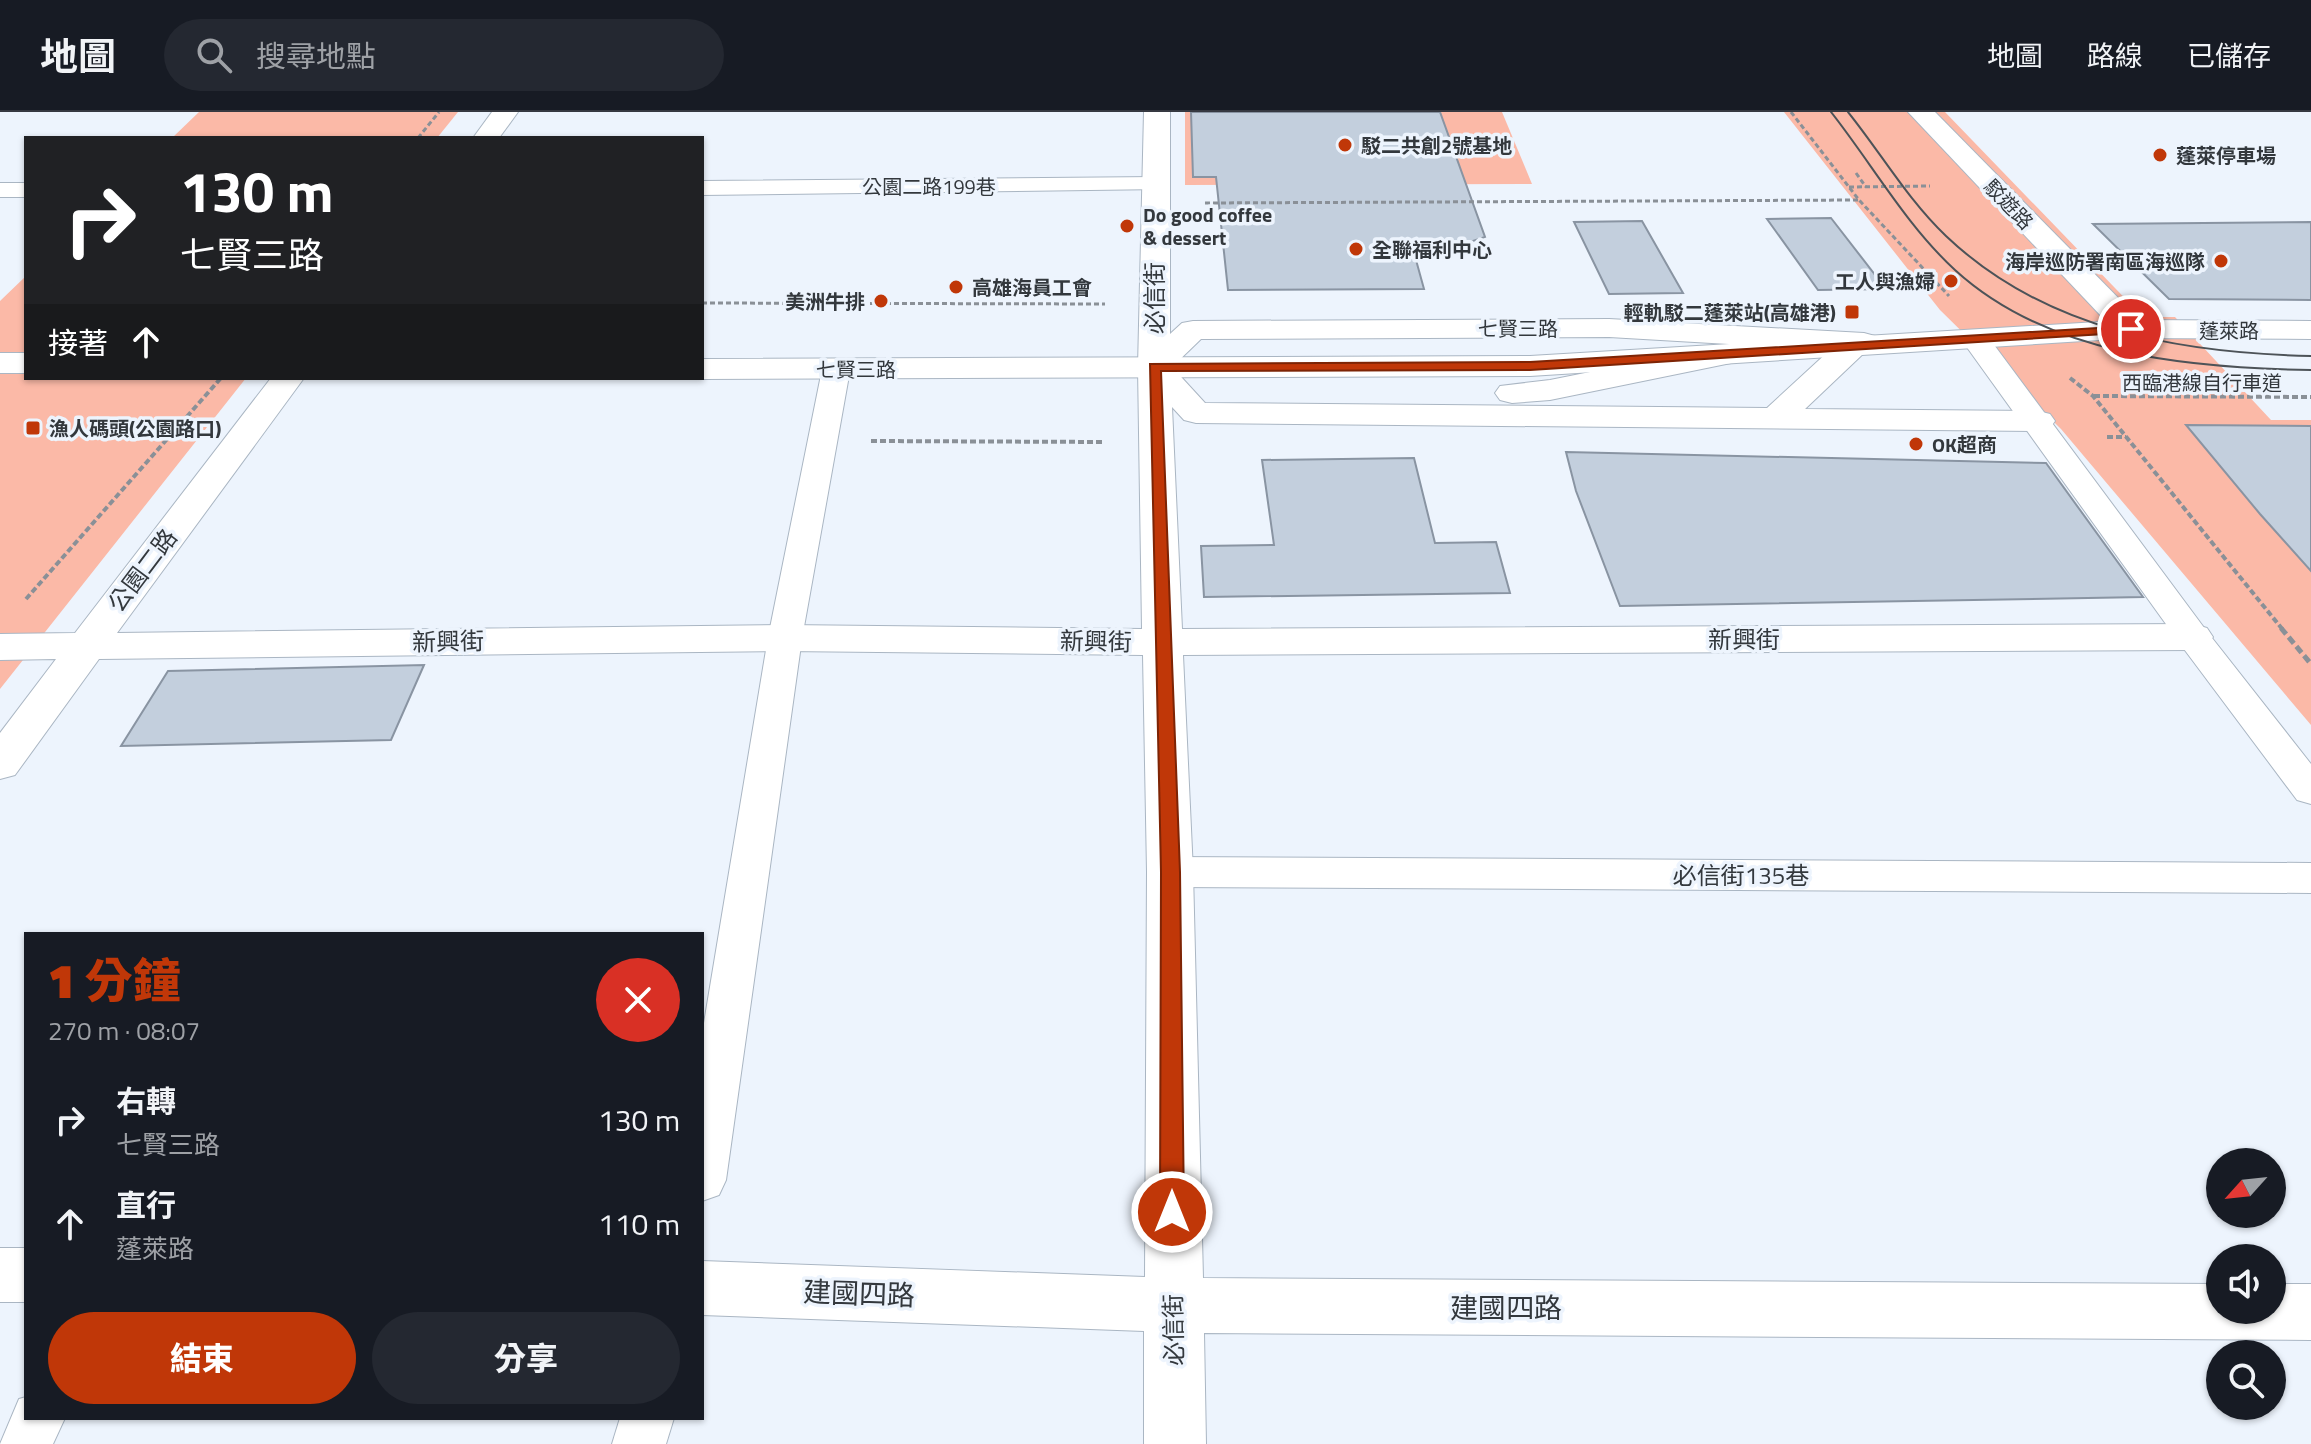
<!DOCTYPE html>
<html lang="zh-TW">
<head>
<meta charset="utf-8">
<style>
	body { margin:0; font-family:"Titillium Web","Noto Sans TC",sans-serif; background:#242831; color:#f1f3f6; height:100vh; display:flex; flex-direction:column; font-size:30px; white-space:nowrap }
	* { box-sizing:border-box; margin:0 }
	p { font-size:26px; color:#9ea1a6 }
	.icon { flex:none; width:44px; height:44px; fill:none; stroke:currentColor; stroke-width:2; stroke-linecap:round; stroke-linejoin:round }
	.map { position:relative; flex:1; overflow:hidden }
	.sheet { position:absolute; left:24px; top:820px; width:680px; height:488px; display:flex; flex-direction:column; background:#171b24; border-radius:0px; box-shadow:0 2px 6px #0004 }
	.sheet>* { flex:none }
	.hud { position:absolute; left:24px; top:24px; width:680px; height:244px; border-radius:0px; box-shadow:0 2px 6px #0004; background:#202124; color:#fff; overflow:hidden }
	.needle { width:52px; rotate:243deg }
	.controls { position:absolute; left:2206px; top:1036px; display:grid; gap:16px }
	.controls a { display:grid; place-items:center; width:80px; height:80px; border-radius:50%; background:#171b24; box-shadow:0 2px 6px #0004; font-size:40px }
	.pin { position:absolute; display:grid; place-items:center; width:68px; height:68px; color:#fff; margin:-34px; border:4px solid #fff; border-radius:50%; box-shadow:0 2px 8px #0007 }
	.me { position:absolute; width:88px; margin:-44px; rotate:0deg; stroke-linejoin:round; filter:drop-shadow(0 0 6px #0008) }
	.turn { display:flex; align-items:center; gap:28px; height:168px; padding:0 24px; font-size:36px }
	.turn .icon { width:104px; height:104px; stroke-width:2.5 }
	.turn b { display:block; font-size:56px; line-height:68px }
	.then { display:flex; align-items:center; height:76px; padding:0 24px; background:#0003; gap:16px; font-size:30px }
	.round { display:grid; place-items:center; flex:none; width:84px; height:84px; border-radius:42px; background:#242831 }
	.overview { display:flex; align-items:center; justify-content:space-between; height:136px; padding:0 24px }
	h1 { font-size:48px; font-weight:800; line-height:60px; color:#c03708 }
	.cta { display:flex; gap:16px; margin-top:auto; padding:16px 24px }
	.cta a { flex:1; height:92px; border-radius:48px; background:#c03708; color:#fff; font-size:32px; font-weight:800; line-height:92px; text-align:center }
	.cta a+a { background:#242831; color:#f1f3f6 }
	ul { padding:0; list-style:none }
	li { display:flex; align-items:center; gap:24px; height:104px; padding:0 24px }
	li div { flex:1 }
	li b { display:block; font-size:30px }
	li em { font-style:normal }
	header { display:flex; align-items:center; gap:48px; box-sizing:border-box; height:112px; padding:0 40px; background:#171b24; border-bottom:2px solid #363941 }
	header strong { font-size:38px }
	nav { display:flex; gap:44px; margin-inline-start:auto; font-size:28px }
	.search { width:560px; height:72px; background:#242831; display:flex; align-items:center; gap:20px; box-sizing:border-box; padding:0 28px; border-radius:44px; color:#9ea1a6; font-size:30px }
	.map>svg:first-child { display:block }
	.green { fill:#fbb9a7 }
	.building { fill:#c3cfdd; stroke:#8994a2; stroke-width:2 }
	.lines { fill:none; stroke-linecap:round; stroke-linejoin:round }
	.lane-casing { stroke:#aab6c3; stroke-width:2 }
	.street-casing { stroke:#aab6c3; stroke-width:2 }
	.secondary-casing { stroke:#aab6c3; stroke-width:2 }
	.path-far2 { stroke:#8a9097; stroke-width:3; stroke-dasharray:5 3; stroke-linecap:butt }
	.path-far1 { stroke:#8a9097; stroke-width:4; stroke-dasharray:6 3; stroke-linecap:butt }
	.path { stroke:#8a9097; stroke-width:5; stroke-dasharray:8 4; stroke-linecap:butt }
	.lane { fill:#fff; fill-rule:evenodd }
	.street { fill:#fff; fill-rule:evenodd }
	.secondary { fill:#fff; fill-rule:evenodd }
	.tram { stroke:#4d5358; stroke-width:2 }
	.route { fill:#c03708; stroke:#7d2405; stroke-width:2 }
	.poi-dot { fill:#c03708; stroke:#edf4fd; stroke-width:3 }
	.labels { text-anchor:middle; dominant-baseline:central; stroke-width:7; stroke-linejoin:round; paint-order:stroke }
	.far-poi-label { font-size:20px; font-weight:bold; fill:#33383d; stroke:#edf4fd; text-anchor:start }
	.far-street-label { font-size:20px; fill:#33383d; stroke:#edf4fd }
	.street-label { font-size:24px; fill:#33383d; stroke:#edf4fd }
	.near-street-label { font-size:28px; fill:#33383d; stroke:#edf4fd }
</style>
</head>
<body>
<header>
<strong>地圖</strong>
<div class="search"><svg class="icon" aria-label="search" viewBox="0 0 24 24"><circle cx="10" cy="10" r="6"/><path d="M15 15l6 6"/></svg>搜尋地點</div>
<nav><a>地圖</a><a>路線</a><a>已儲存</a></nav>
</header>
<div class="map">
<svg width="2311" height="1332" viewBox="0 0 2311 1332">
	<rect width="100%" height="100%" fill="#edf4fd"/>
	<!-- green -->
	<g class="green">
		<polygon points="199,0 458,0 437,26 172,26"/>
		<polygon points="1185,0 1502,0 1532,72 1185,73"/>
		<polygon points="1784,0 1945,0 2143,205 2175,205 2271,308 2311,308 2311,613 2061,317 1940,198"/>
		<polygon points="26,164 26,266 246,266 0,577 0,189"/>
	</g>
	<!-- building -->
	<g class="building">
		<polygon points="1191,0 1440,0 1485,125 1416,148 1424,177 1228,178 1216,65 1193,65"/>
		<polygon points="1831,106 1886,177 1818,178 1767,107"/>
		<polygon points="1642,109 1683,181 1609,182 1574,110"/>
		<polygon points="2311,110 2311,188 2169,187 2093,112"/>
		<polygon points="2186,313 2311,314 2311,459 2260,402"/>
		<polygon points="1566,340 2046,351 2143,485 1620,494 1576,379"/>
		<polygon points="1414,346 1435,431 1496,430 1510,481 1204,485 1201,434 1274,433 1262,348"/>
		<polygon points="424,553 391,628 121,634 168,559"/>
	</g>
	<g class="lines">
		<defs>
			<g id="lane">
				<polygon points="1156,65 1164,67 1168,72 1164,77 702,83 702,69"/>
				<rect x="0" y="71" width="26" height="14"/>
				<polygon points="1976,220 1986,222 2205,517 2311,652 2311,692 2297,688 2181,533 1966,234 1962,228 1966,222"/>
				<polygon points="836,250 846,252 850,258 802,526 726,1068 719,1083 702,1089 702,923 768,526 822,258 826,252"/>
				<polygon points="1170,745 2311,751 2311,781 1170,775 1156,770 1150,760 1156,750"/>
				<polygon points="26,1285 26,1306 65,1306 53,1332 0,1332 19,1287"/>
				<polygon points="620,1306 674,1306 666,1332 612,1332"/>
			</g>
			<g id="street">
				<polygon points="492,0 518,0 499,26 473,26"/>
				<path d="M1144,0H1170V222L1182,211L1193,209L1609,207L1864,221L1875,224L1880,231L1875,238L1864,241L1805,297L2038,299L2050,302L2055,309L2050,316L2038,319L1196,311L1184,308L1172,295L1182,517L2193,512L2207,516L2213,525L2207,534L2193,538L1183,543L1193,760L1203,1166L2220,1172V1198H2272V1172H2311V1228L1204,1221L1206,1332H1144V1219L702,1203V1149L1145,1165L1147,760L1143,543L785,539L99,547L15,663L0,667V621L56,547L0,548V522L75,521L271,266H304L117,521L785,513L1142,517L1138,255ZM1609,225L1830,238L1767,296L1205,291L1172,255L1201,227Z"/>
				<polygon points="1908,0 1935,0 2142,210 2147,217 2142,224 2131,226 2120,224"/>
				<polygon points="1720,234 1731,237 1736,244 1731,251 1550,288 1512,291 1500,288 1495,281 1500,274 1550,268"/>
				<rect x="0" y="1136" width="26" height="54"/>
			</g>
			<g id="secondary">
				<polygon points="2131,208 2311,209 2311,227 2131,226 1530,264 702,267 699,266 702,266 702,247 1530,244"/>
				<rect x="0" y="241" width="26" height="20"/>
			</g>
		</defs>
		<!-- lane casing -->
		<use href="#lane" class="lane-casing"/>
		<!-- street casing -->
		<use href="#street" class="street-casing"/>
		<!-- secondary casing -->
		<use href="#secondary" class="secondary-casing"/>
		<!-- path-far2 -->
		<g class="path-far2">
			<polyline points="1791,0 1859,88 1949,184"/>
			<polyline points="418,26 439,0"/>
			<polyline points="1856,61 1866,75"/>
			<polyline points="1849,75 1930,74"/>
			<polyline points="1205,91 1859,88"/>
			<polyline points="702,191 1105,192"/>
		</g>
		<!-- path-far1 -->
		<g class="path-far1">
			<polyline points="2070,266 2093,284 2283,518"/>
			<polyline points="2094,284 2311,285"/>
			<polyline points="2107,325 2126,325"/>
			<polyline points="871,329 1105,330"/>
			<polyline points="26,487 221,266"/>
		</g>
		<!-- path -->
		<polyline class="path" points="2281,516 2311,552"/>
		<!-- lane -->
		<use href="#lane" class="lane"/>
		<!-- street -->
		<use href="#street" class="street"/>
		<!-- secondary -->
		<use href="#secondary" class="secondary"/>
		<!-- tram -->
		<g class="tram">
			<path d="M1831,0C1872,52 1906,113 1955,158C2049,244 2190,256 2311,258"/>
			<path d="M1848,0C1881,41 1908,88 1946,124C2045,218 2179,241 2311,244"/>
		</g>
	</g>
	<!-- route -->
	<polygon class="route" points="2131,214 2136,215 2136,220 1530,258 1161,259 1180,760 1184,1100 1180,1107 1172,1110 1164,1107 1160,1100 1161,760 1150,252 1530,250"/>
	<!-- markers -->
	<g class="poi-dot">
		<circle cx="1345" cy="33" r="8"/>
		<circle cx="2160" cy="43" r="8"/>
		<circle cx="1127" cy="114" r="8"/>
		<circle cx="1356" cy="137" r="8"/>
		<circle cx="2221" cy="149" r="8"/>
		<circle cx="1951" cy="169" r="8"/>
		<circle cx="956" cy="175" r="8"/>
		<circle cx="881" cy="189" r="8"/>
		<rect x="1844" y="192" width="16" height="16" rx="4"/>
		<rect x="25" y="308" width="16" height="16" rx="4"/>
		<circle cx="1916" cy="332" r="8"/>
	</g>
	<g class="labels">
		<!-- far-poi labels -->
		<g class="far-poi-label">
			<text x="1361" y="33">駁二共創2號基地</text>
			<text x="2176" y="43">蓬萊停車場</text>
			<text x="1143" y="102">Do good coffee<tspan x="1143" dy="23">&amp; dessert</tspan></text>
			<text x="1372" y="137">全聯福利中心</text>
			<text x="2205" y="149" text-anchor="end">海岸巡防署南區海巡隊</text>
			<text x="1935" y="169" text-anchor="end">工人與漁婦</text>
			<text x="972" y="175">高雄海員工會</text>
			<text x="865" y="189" text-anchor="end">美洲牛排</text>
			<text x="1836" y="200" text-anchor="end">輕軌駁二蓬萊站(高雄港)</text>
			<text x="49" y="316">漁人碼頭(公園路口)</text>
			<text x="1932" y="332">OK超商</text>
		</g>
		<!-- far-street labels -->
		<g class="far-street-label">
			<text x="929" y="74">公園二路199巷</text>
			<text transform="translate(2009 92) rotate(46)">駁遊路</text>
			<text x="1518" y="216">七賢三路</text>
			<text x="2229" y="218">蓬萊路</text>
			<text x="856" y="257">七賢三路</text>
			<text x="2202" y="270">西臨港線自行車道</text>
		</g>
		<!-- street labels -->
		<g class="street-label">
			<text transform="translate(1154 186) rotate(-90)">必信街</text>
			<text transform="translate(142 458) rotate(-53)">公園二路</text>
			<text x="1744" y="527">新興街</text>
			<text transform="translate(448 529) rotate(-1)">新興街</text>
			<text transform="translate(1096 529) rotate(1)">新興街</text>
			<text x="1741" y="763">必信街135巷</text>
			<text transform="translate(1173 1218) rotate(-91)">必信街</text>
		</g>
		<!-- near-street labels -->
		<g class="near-street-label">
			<text transform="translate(859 1181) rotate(2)">建國四路</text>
			<text x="1506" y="1195">建國四路</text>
		</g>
	</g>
</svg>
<div class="controls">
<a><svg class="needle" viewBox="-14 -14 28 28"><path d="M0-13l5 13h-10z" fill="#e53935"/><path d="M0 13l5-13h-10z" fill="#9ea1a6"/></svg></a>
<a><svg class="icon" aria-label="sound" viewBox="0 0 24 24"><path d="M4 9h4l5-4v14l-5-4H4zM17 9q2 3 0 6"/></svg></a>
<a><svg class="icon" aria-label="search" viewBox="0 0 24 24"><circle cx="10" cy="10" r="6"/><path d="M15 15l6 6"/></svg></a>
</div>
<div class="pin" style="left:2131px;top:217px;background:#d93025"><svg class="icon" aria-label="arrive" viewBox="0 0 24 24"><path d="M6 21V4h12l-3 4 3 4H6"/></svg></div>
<svg class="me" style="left:1172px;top:1100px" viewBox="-20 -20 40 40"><circle r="17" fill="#c03708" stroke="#fff" stroke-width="3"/><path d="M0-11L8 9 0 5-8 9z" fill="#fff"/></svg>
<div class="hud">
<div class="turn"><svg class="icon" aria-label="right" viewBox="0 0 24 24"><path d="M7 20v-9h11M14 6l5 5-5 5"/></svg><div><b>130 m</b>七賢三路</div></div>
<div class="then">接著<svg class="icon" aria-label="ahead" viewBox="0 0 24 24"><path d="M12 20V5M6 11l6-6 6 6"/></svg></div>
</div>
<section class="sheet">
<div class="overview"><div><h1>1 分鐘</h1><p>270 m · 08:07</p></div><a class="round" style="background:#d93025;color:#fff"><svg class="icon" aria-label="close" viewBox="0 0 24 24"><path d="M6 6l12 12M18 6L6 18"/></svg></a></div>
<ul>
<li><svg class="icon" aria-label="right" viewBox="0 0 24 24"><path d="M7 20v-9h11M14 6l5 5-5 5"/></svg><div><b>右轉</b><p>七賢三路</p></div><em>130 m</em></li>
<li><svg class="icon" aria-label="ahead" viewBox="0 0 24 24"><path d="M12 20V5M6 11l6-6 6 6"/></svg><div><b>直行</b><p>蓬萊路</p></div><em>110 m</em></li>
</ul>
<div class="cta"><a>結束</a><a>分享</a></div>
</section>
</div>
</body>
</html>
